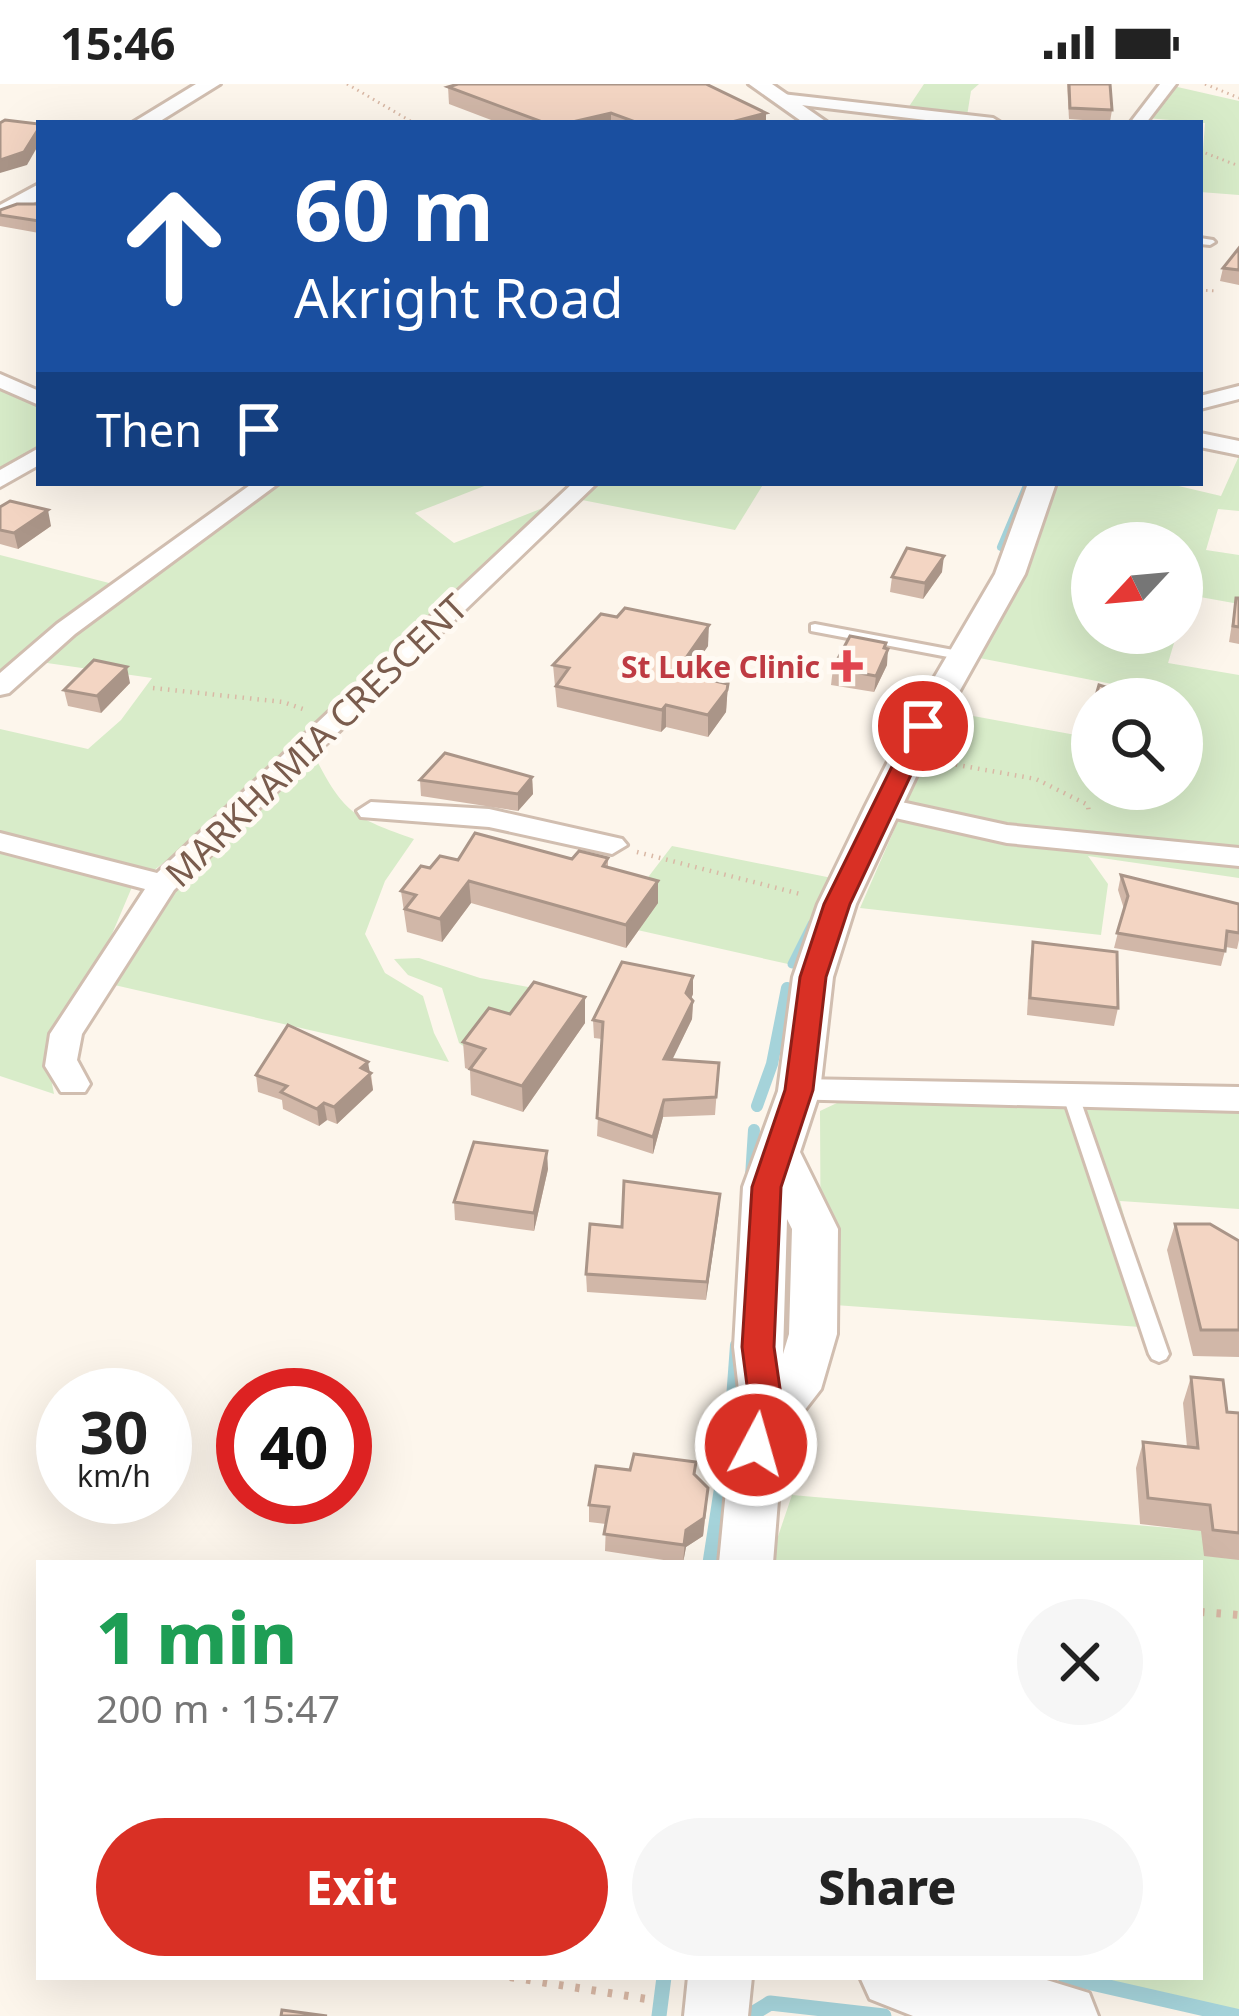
<!DOCTYPE html>
<html lang="en">
<head>
<meta charset="utf-8">
<style>
	body { margin:0; font-family:"Noto Sans",sans-serif; background:#f6f6f6; color:#222; height:100vh; display:flex; flex-direction:column; font-size:45px; white-space:nowrap }
	* { box-sizing:border-box; margin:0 }
	p { font-size:39px; color:#767676 }
	.icon { flex:none; width:66px; height:66px; fill:none; stroke:currentColor; stroke-width:2; stroke-linecap:round; stroke-linejoin:round }
	.map { position:relative; flex:1; overflow:hidden }
	.sheet { position:absolute; left:36px; top:1476px; width:1167px; height:420px; display:flex; flex-direction:column; background:#fff; border-radius:0px; box-shadow:0 12px 48px #0002 }
	.sheet>* { flex:none }
	.banner { position:absolute; left:36px; top:36px; width:1167px; height:366px; border-radius:0px; box-shadow:0 12px 48px #0002; background:#1a4fa0; color:#fff; overflow:hidden }
	.needle { width:78px; rotate:244deg }
	.tools { position:absolute; left:1071px; top:438px; display:grid; gap:24px }
	.tools a { display:grid; place-items:center; width:132px; height:132px; border-radius:50%; background:#fff; box-shadow:0 12px 48px #0002; font-size:60px }
	.speed { position:absolute; left:36px; top:1284px; display:flex; gap:24px; font-size:60px; font-weight:700; text-align:center }
	.speed>* { display:grid; place-content:center; width:156px; height:156px; border-radius:50%; background:#fff; box-shadow:0 12px 48px #0002; line-height:1 }
	.speed small { font-size:30px; font-weight:400 }
	.speed .limit { border:18px solid #d22; background:#fff; color:#111 }
	.pin { position:absolute; display:grid; place-items:center; width:102px; height:102px; color:#fff; margin:-51px; border:6px solid #fff; border-radius:50%; box-shadow:0 3px 12px #0007 }
	.me { position:absolute; width:132px; margin:-66px; rotate:6deg; stroke-linejoin:round; filter:drop-shadow(0 0 9px #0008) }
	.turn { display:flex; align-items:center; gap:42px; height:252px; padding:0 60px; font-size:54px }
	.turn .icon { width:156px; height:156px; stroke-width:2.5 }
	.turn b { display:block; font-size:84px; line-height:102px }
	.then { display:flex; align-items:center; height:114px; padding:0 60px; background:#0003; gap:24px; font-size:45px }
	.round { display:grid; place-items:center; flex:none; width:126px; height:126px; border-radius:63px; background:#f6f6f6 }
	.summary { display:flex; align-items:center; justify-content:space-between; height:204px; padding:0 60px }
	h1 { font-size:72px; font-weight:800; line-height:90px; color:#1e9e55 }
	.action { display:flex; gap:24px; margin-top:auto; padding:24px 60px }
	.action a { flex:1; height:138px; border-radius:72px; background:#d93025; color:#fff; font-size:48px; font-weight:800; line-height:138px; text-align:center }
	.action a+a { background:#f6f6f6; color:#222 }
	.status { display:flex; justify-content:space-between; align-items:center; height:84px; padding:0 60px; background:#fff; direction:ltr }
	.status svg { height:33px; fill:currentColor }
	.map>svg:first-child { display:block }
	.green { fill:#d8ecc9 }
	.lines { fill:none; stroke-linecap:round; stroke-linejoin:round }
	.stream-far3 { stroke:#a5d3da; stroke-width:8 }
	.stream-far2 { stroke:#a5d3da; stroke-width:9 }
	.stream-far1 { stroke:#a5d3da; stroke-width:12 }
	.stream { stroke:#a5d3da; stroke-width:15 }
	.service-casing { stroke:#d1beb0; stroke-width:6 }
	.minor-casing { stroke:#d1beb0; stroke-width:6 }
	.tertiary-casing { stroke:#d1beb0; stroke-width:6 }
	.path-far2 { stroke:#d9b8a5; stroke-width:3; stroke-dasharray:1.5 4.5; stroke-linecap:butt }
	.path-far1 { stroke:#d9b8a5; stroke-width:4.5; stroke-dasharray:1.5 6; stroke-linecap:butt }
	.path { stroke:#d9b8a5; stroke-width:8; stroke-dasharray:4.5 12; stroke-linecap:butt }
	.service { fill:#fff; fill-rule:evenodd }
	.minor { fill:#fff; fill-rule:evenodd }
	.tertiary { fill:#fff; fill-rule:evenodd }
	.wall { fill:#d1b7a8 }
	.shaded-wall { fill:#aa9588 }
	.building { fill:#f3d5c3; stroke:#aa9588; stroke-width:3 }
	.route { fill:#d93025; stroke:#8d1f18; stroke-width:3 }
	.health-dot { fill:#e0444e; stroke:#fffaf3; stroke-width:4.5 }
	.labels { text-anchor:middle; dominant-baseline:central; stroke-width:10; stroke-linejoin:round; paint-order:stroke }
	.far-health-label { font-size:30px; font-weight:bold; fill:#be3a42; stroke:#fffaf3; text-anchor:end }
	.street-label { font-size:36px; fill:#7a5c4d; stroke:#fffaf3 }
</style>
</head>
<body>
<div class="status"><b>15:46</b><svg viewBox="0 0 49 12"><path d="M0 12V9h3v3zM5 12V6h3v6zM10 12V3h3v9zM15 12V0h3v12zM26 1h20v11H26zM47 4h2v5h-2z"/></svg></div>
<div class="map">
<svg width="1239" height="1932" viewBox="0 0 1239 1932">
	<rect width="100%" height="100%" fill="#fdf6ec"/>
	<!-- green -->
	<g class="green">
		<polygon points="924,0 979,0 971,7 967,32 908,24"/>
		<polygon points="1173,2 1239,17 1239,111 1200,108 1205,39 1146,34"/>
		<polygon points="0,299 39,316 39,362 0,386"/>
		<polygon points="1239,372 1239,427 1218,425 1206,466 1239,471 1239,520 1189,511 1182,532 1182,459 1092,459 1092,549 1177,549 1168,579 1239,591 1239,794 1088,772 1108,800 1101,851 860,824 946,627 1092,654 1092,705 1182,705 1182,615 1151,615 1153,608 974,573 1039,458 1050,399 1166,399 1221,412"/>
		<polygon points="259,399 492,399 415,429 454,459 558,418 322,632 293,680 132,803 104,869 46,968 54,1010 0,992 0,645 88,665 121,636 152,594 40,578"/>
		<polygon points="592,399 764,399 735,446 577,415"/>
		<polygon points="0,471 113,500 0,596"/>
		<path d="M314,671C344,730 353,733 414,755L385,797L365,850L385,889L423,912L434,949L449,978L110,900L130,850L247,731L303,686Z"/>
		<polygon points="672,762 832,794 788,880 624,843 649,792"/>
		<polygon points="419,874 480,894 577,912 476,971 459,959 442,904 408,891 394,875"/>
		<polygon points="839,1018 1239,1019 1239,1125 1120,1117 1154,1244 821,1220 820,1027"/>
		<polygon points="792,1411 1239,1450 1239,1926 1065,1893 1200,1893 1200,1479 769,1479"/>
	</g>
	<g class="lines">
		<!-- stream-far3 -->
		<polyline class="stream-far3" points="1001,463 1028,399"/>
		<!-- stream-far2 -->
		<polyline class="stream-far2" points="792,880 812,840"/>
		<!-- stream-far1 -->
		<g class="stream-far1">
			<polyline points="757,1022 772,980 787,904"/>
			<polyline points="751,1093 754,1046"/>
			<polyline points="730,1342 736,1261"/>
		</g>
		<!-- stream -->
		<g class="stream">
			<polyline points="710,1479 727,1369"/>
			<polyline points="1065,1893 1236,1932"/>
			<polyline points="659,1932 664,1893"/>
			<polyline points="749,1932 770,1919 884,1932"/>
		</g>
		<defs>
			<g id="service">
				<polygon points="1200,154 1213,156 1215,158 1210,161 1200,160"/>
				<polygon points="815,540 964,568 970,572 964,576 811,547 811,541"/>
				<polygon points="1071,1006 1079,1012 1169,1270 1166,1275 1159,1278 1152,1275 1149,1270 1063,1012"/>
			</g>
			<g id="minor">
				<polygon points="1160,0 1176,0 1146,39 1130,39"/>
				<polygon points="782,10 993,34 1001,39 951,39 776,18 774,15"/>
				<polygon points="0,290 39,307 39,321 0,304"/>
				<polygon points="1239,302 1239,315 1200,325 1200,312"/>
				<polygon points="1200,349 1239,357 1239,371 1200,363"/>
				<polygon points="39,364 39,381 0,403 0,386"/>
				<polygon points="253,399 279,399 75,550 9,609 0,611 0,589 57,540"/>
				<polygon points="573,399 597,399 174,806 82,950 77,976 90,1000 85,1008 61,1008 45,982 50,950 145,805 0,767 0,749 157,789"/>
				<polygon points="883,714 1007,741 1239,764 1239,782 1007,759 873,729 869,723 873,717"/>
				<polygon points="371,718 489,725 622,755 627,761 612,770 489,743 361,733 357,727"/>
				<polygon points="799,995 1239,1003 1239,1027 787,1015 782,1007 787,999"/>
			</g>
			<g id="tertiary">
				<polygon points="196,0 220,0 157,39 132,39"/>
				<polygon points="749,0 772,0 828,39 804,39"/>
				<polygon points="39,100 39,116 0,137 0,121"/>
				<path d="M1028,399H1056L1025,490L940,642L856,820L833,893L820,1007L800,1068L838,1145L837,1250L821,1305L783,1354L773,1479H719L731,1354L742,1332L734,1263L743,1103L778,1007L793,893L818,820L865,723L906,642L995,490ZM787,1135L792,1145L789,1250L783,1270Z"/>
				<polygon points="688,1893 752,1893 748,1932 684,1932"/>
				<polygon points="860,1893 1037,1893 1089,1909 1098,1932 913,1932 870,1915"/>
			</g>
		</defs>
		<!-- service casing -->
		<use href="#service" class="service-casing"/>
		<!-- minor casing -->
		<use href="#minor" class="minor-casing"/>
		<!-- tertiary casing -->
		<use href="#tertiary" class="tertiary-casing"/>
		<!-- path-far2 -->
		<g class="path-far2">
			<polyline points="347,0 414,39"/>
			<polyline points="1205,0 1239,14"/>
			<polyline points="1200,67 1239,82"/>
			<polyline points="1200,206 1216,207"/>
		</g>
		<!-- path-far1 -->
		<g class="path-far1">
			<polyline points="153,604 283,618 306,626"/>
			<polyline points="941,678 1036,695 1088,721 1089,731"/>
			<polyline points="637,768 804,811"/>
		</g>
		<!-- path -->
		<g class="path">
			<polyline points="1200,1528 1239,1531"/>
			<polyline points="510,1893 653,1916"/>
		</g>
		<!-- service -->
		<use href="#service" class="service"/>
		<!-- minor -->
		<use href="#minor" class="minor"/>
		<!-- tertiary -->
		<use href="#tertiary" class="tertiary"/>
	</g>
	<!-- wall -->
	<g class="wall">
		<polygon points="1067,0 1110,0 1112,26 1110,38 1069,35"/>
		<polygon points="448,3 766,29 766,39 499,39 449,20"/>
		<polygon points="39,120 39,149 0,142 0,126"/>
		<polygon points="1239,164 1239,201 1220,197 1223,184"/>
		<polygon points="0,423 51,442 18,465 0,460"/>
		<polygon points="942,488 923,515 890,508 892,493"/>
		<polygon points="1236,514 1239,514 1239,560 1229,558"/>
		<polygon points="708,562 688,591 728,600 726,628 708,653 666,643 661,648 557,623 553,581"/>
		<polygon points="886,564 887,581 874,608 831,601 833,584"/>
		<polygon points="130,599 101,629 68,622 64,606"/>
		<polygon points="1092,626 1092,660 1084,658"/>
		<polygon points="532,693 533,710 518,727 421,712 420,696"/>
		<polygon points="608,774 608,783 658,797 658,819 626,864 471,819 442,858 407,848 401,807 430,784 458,776"/>
		<polygon points="1121,791 1239,820 1239,856 1237,865 1226,863 1221,882 1114,864 1124,825 1118,806"/>
		<polygon points="1033,858 1118,924 1114,942 1027,931 1030,876"/>
		<polygon points="693,910 691,915 693,917 692,935 672,975 719,979 715,1031 663,1033 653,1070 597,1052 602,955 594,954 593,936"/>
		<polygon points="510,930 585,939 523,1028 471,1011 470,986 465,984 463,958"/>
		<polygon points="369,988 371,989 373,1006 337,1040 327,1036 319,1042 283,1025 282,1016 258,1008 256,991"/>
		<polygon points="548,1085 534,1147 455,1136 454,1118"/>
		<polygon points="720,1110 706,1216 587,1208 586,1190 622,1143"/>
		<polygon points="1175,1140 1239,1157 1239,1273 1193,1272 1167,1166"/>
		<polygon points="1191,1293 1227,1328 1239,1329 1239,1476 1204,1472 1201,1447 1140,1440 1136,1384 1143,1358 1187,1363 1183,1319"/>
		<polygon points="696,1378 695,1391 707,1421 703,1452 686,1463 683,1479 605,1467 606,1440 589,1438 589,1421 630,1386"/>
	</g>
	<!-- shaded-wall -->
	<g class="shaded-wall">
		<polygon points="611,29 611,39 568,39"/>
		<polygon points="766,29 766,39 728,39"/>
		<polygon points="39,44 39,60 27,81 0,89 0,76"/>
		<polygon points="48,426 51,442 18,465 14,449"/>
		<polygon points="944,472 942,488 923,515 925,499"/>
		<polygon points="709,541 708,562 675,609 676,588"/>
		<polygon points="886,559 885,572 888,565 887,581 874,608 876,592"/>
		<polygon points="127,583 130,599 101,629 97,612"/>
		<polygon points="728,600 726,628 708,653 708,631"/>
		<polygon points="666,621 666,643 661,648 662,626"/>
		<polygon points="532,693 533,710 518,727 518,710"/>
		<polygon points="469,797 471,819 442,858 440,835"/>
		<polygon points="658,797 658,819 626,864 626,841"/>
		<polygon points="693,892 693,910 686,926 686,909"/>
		<polygon points="585,913 585,939 523,1028 522,1002"/>
		<polygon points="693,917 692,935 664,993 664,975"/>
		<polygon points="368,978 373,1006 337,1040 334,1023 361,984"/>
		<polygon points="664,1016 663,1033 653,1070 653,1053"/>
		<polygon points="324,1019 327,1036 319,1042 317,1025"/>
		<polygon points="547,1067 548,1085 534,1147 534,1129"/>
		<polygon points="720,1110 719,1128 706,1216 707,1198"/>
		<polygon points="708,1404 703,1452 686,1463 683,1479 686,1446"/>
	</g>
	<!-- building -->
	<g class="building">
		<polygon points="458,0 706,0 766,29 728,39 638,39 611,29 568,39 545,39 448,3"/>
		<polygon points="1069,0 1110,0 1112,26 1070,24"/>
		<polygon points="5,36 39,40 39,44 24,68 0,76 0,39"/>
		<polygon points="17,120 39,120 39,137 0,131 0,126"/>
		<polygon points="1239,164 1239,186 1223,184"/>
		<polygon points="10,417 48,426 14,449 0,446 0,423"/>
		<polygon points="907,464 944,472 925,499 892,493"/>
		<polygon points="1236,514 1239,514 1239,543 1233,542"/>
		<polygon points="625,524 709,541 676,588 728,600 727,606 708,631 666,621 662,626 556,602 569,584 553,581 601,530 617,533"/>
		<polygon points="850,552 886,559 884,564 888,565 876,592 833,584"/>
		<polygon points="94,576 127,583 97,612 64,606"/>
		<polygon points="1099,601 1144,615 1095,615"/>
		<polygon points="445,669 532,693 518,710 420,696"/>
		<polygon points="475,749 572,775 579,767 608,774 603,782 658,797 626,841 469,797 440,835 405,825 416,811 401,807 421,782 430,784 440,772 458,776"/>
		<polygon points="1121,791 1239,820 1239,849 1227,847 1225,867 1117,849 1128,812"/>
		<polygon points="1033,858 1117,868 1118,924 1030,914"/>
		<polygon points="622,878 693,892 686,909 693,917 664,975 719,979 716,1013 664,1016 653,1053 597,1034 603,938 593,936"/>
		<polygon points="534,898 585,913 522,1002 470,985 485,965 463,958 489,924 510,930"/>
		<polygon points="288,941 368,978 361,984 371,989 334,1023 324,1019 317,1025 281,1008 287,1002 256,991"/>
		<polygon points="474,1058 547,1067 534,1129 454,1118"/>
		<polygon points="624,1097 720,1110 707,1198 586,1190 590,1140 622,1143"/>
		<polygon points="1175,1140 1210,1140 1239,1157 1239,1246 1201,1246"/>
		<polygon points="1191,1293 1223,1296 1227,1328 1239,1329 1239,1449 1213,1446 1210,1421 1148,1414 1143,1358 1198,1364"/>
		<polygon points="634,1370 696,1378 694,1390 708,1404 704,1434 686,1446 684,1461 604,1450 609,1423 589,1421 596,1382 630,1386"/>
		<polygon points="282,1926 327,1932 281,1932"/>
	</g>
	<!-- route -->
	<polygon class="route" points="923,635 934,642 850,820 826,893 813,1006 781,1103 774,1263 784,1332 768,1370 756,1374 745,1370 740,1361 751,1332 742,1263 752,1103 785,1006 800,893 824,820 912,642"/>
	<!-- markers -->
	<path class="health-dot" d="M841 564h12v12h12v12h-12v12h-12v-12h-12v-12h12z"/>
	<g class="labels">
		<!-- far-health labels -->
		<g class="far-health-label">
			<text x="820" y="582">St Luke Clinic</text>
		</g>
		<!-- street labels -->
		<g class="street-label">
			<text transform="translate(316 656) rotate(-44)">MARKHAMIA CRESCENT</text>
		</g>
	</g>
</svg>
<div class="tools">
<a><svg class="needle" viewBox="-14 -14 28 28"><path d="M0-13l5 13h-10z" fill="#e53935"/><path d="M0 13l5-13h-10z" fill="#767676"/></svg></a>
<a><svg class="icon" aria-label="search" viewBox="0 0 24 24"><circle cx="10" cy="10" r="6"/><path d="M15 15l6 6"/></svg></a>
</div>
<div class="speed"><div>30<small>km/h</small></div><div class="limit">40</div></div>
<div class="pin" style="left:923px;top:642px;background:#d93025"><svg class="icon" aria-label="arrive" viewBox="0 0 24 24"><path d="M6 21V4h12l-3 4 3 4H6"/></svg></div>
<svg class="me" style="left:756px;top:1361px" viewBox="-20 -20 40 40"><circle r="17" fill="#d93025" stroke="#fff" stroke-width="3"/><path d="M0-11L8 9 0 5-8 9z" fill="#fff"/></svg>
<div class="banner">
<div class="turn"><svg class="icon" aria-label="ahead" viewBox="0 0 24 24"><path d="M12 20V5M6 11l6-6 6 6"/></svg><div><b>60 m</b>Akright Road</div></div>
<div class="then">Then<svg class="icon" aria-label="arrive" viewBox="0 0 24 24"><path d="M6 21V4h12l-3 4 3 4H6"/></svg></div>
</div>
<section class="sheet">
<div class="summary"><div><h1>1 min</h1><p>200 m · 15:47</p></div><a class="round"><svg class="icon" aria-label="close" viewBox="0 0 24 24"><path d="M6 6l12 12M18 6L6 18"/></svg></a></div>
<div class="action"><a>Exit</a><a>Share</a></div>
</section>
</div>
</body>
</html>
